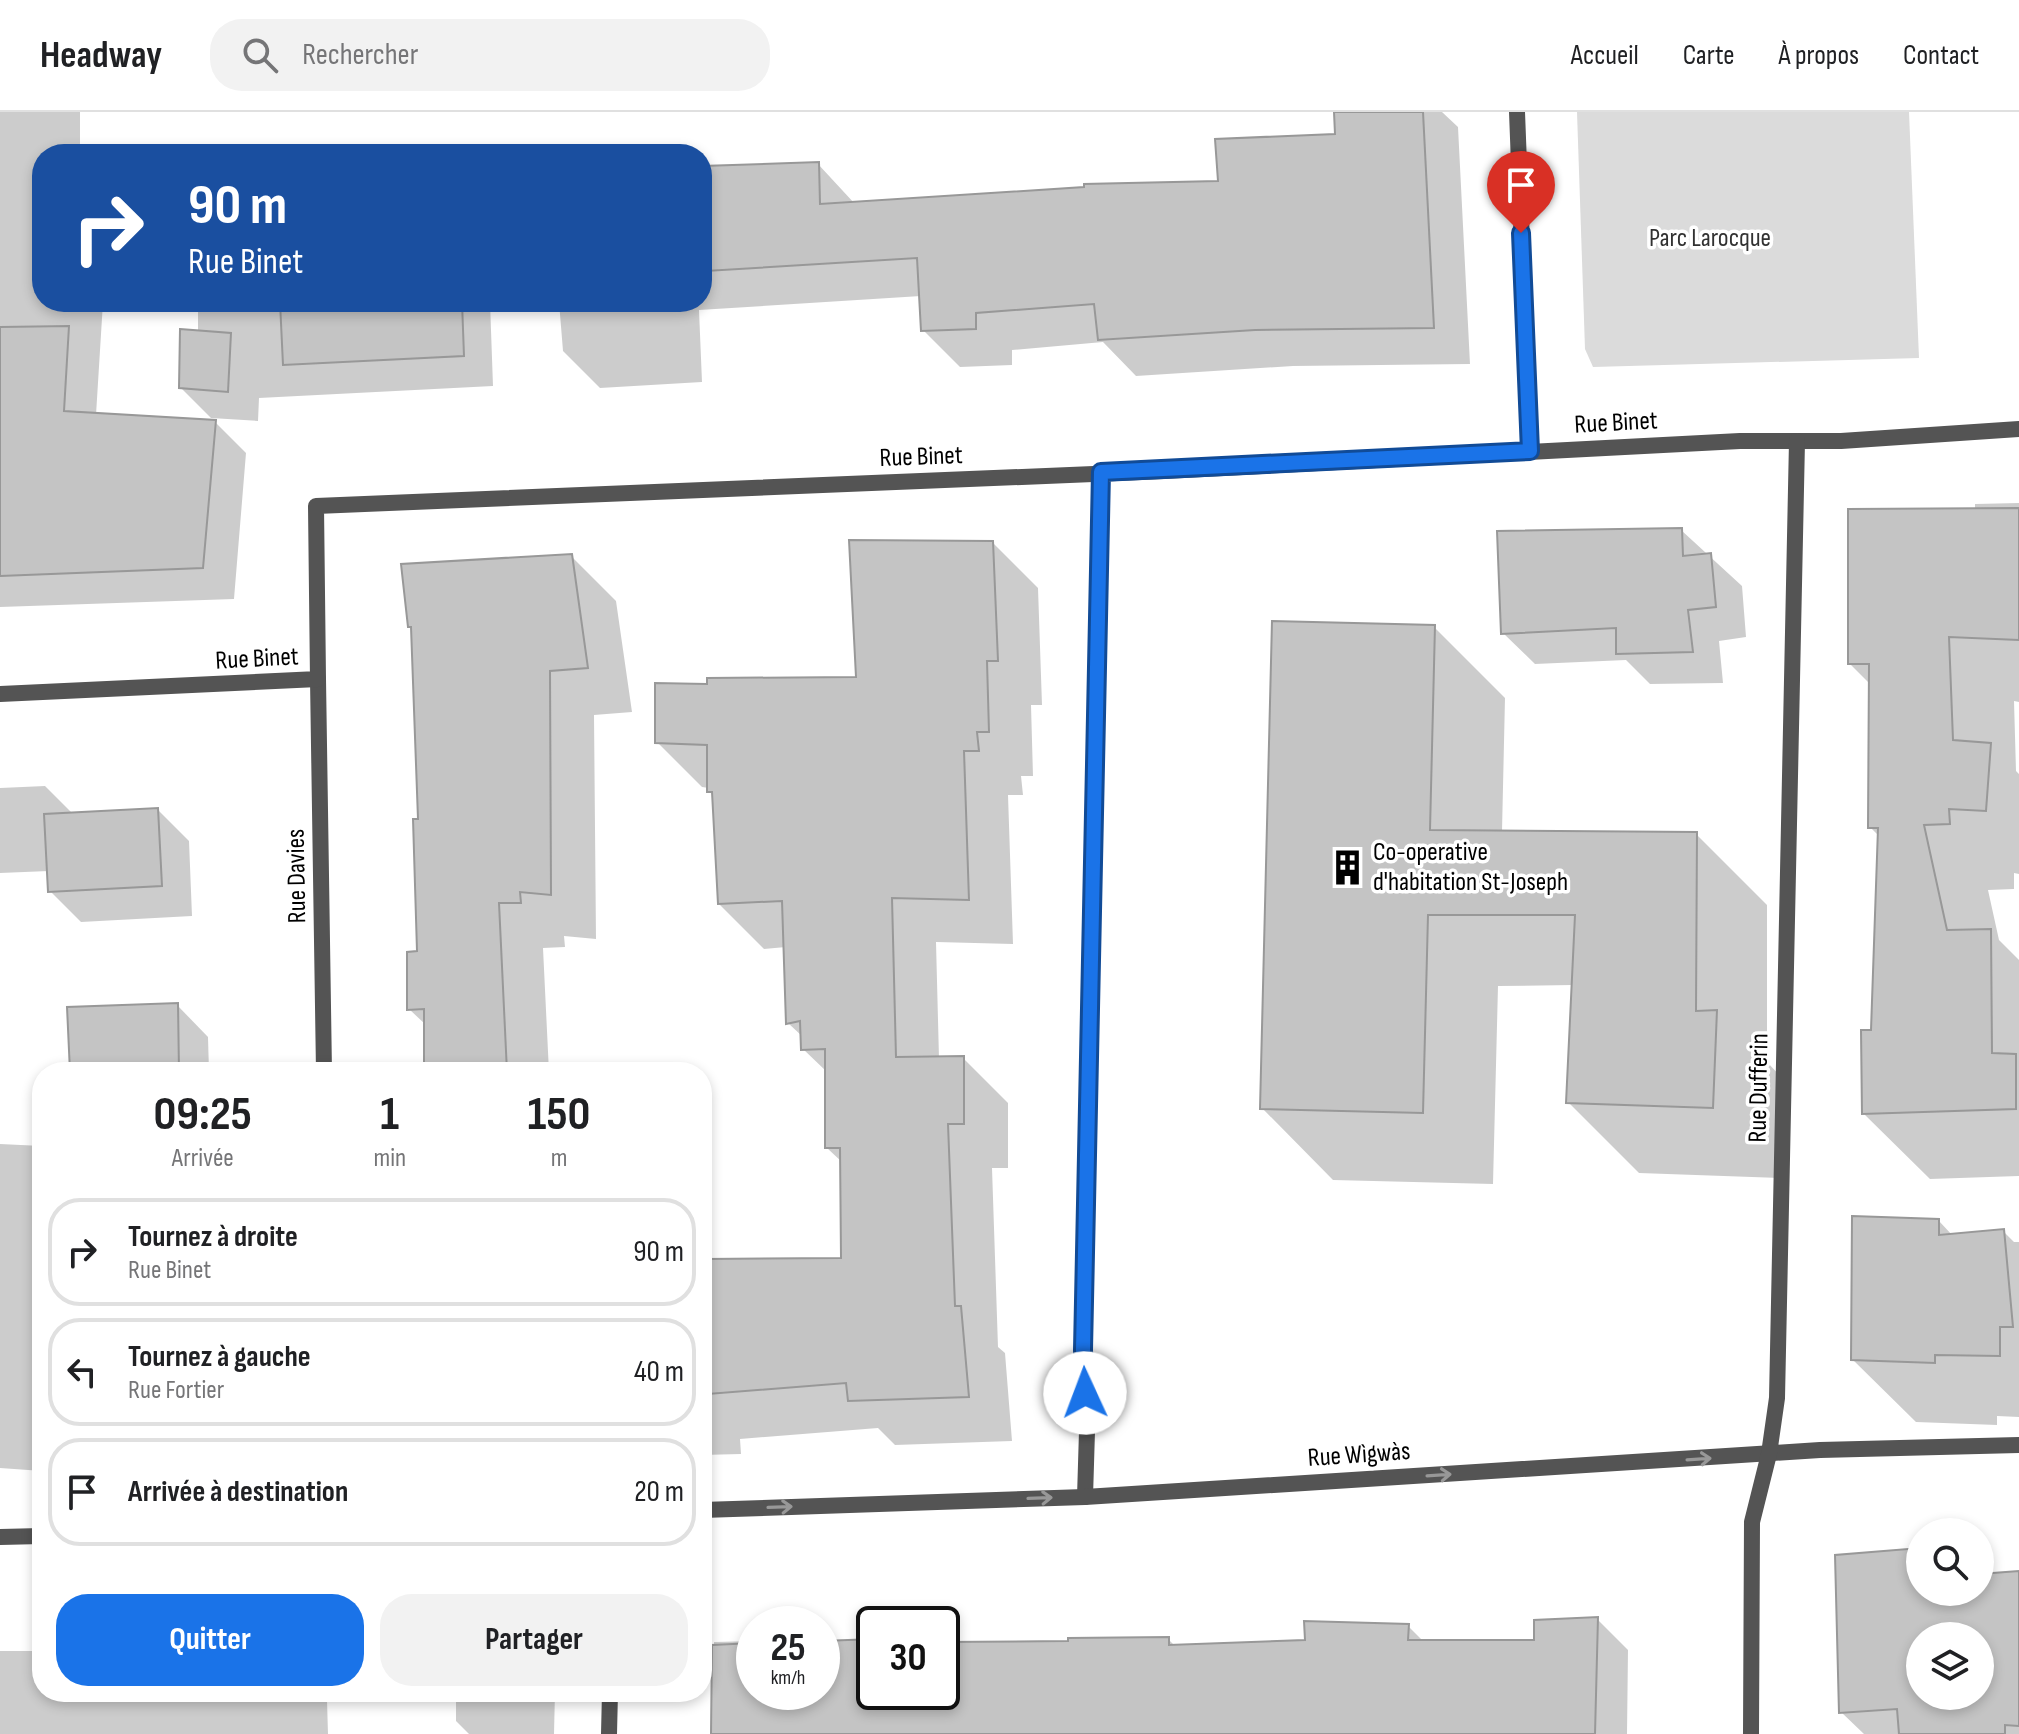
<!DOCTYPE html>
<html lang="fr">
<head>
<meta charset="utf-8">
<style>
	body { margin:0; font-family:"Sofia Sans Condensed",sans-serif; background:#f2f2f2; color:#202124; height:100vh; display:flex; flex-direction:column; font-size:30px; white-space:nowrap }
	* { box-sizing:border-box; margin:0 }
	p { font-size:26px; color:#757577 }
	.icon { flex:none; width:44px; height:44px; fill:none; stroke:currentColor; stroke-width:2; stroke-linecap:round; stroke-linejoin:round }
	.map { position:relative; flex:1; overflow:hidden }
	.details { position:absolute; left:32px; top:950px; width:680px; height:640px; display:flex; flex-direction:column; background:#fff; border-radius:32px; box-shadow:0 4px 12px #0003 }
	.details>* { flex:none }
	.top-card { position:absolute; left:32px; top:32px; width:680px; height:168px; border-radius:32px; box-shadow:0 4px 12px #0003; background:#1a4fa0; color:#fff; overflow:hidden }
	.controls { position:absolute; left:1906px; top:1406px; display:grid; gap:16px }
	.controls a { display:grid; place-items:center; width:88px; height:88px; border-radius:50%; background:#fff; box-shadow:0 4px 12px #0003; font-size:40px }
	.speed { position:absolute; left:736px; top:1494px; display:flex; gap:16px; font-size:40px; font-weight:700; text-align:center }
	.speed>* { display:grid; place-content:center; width:104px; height:104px; border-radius:50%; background:#fff; box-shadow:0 4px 12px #0003; line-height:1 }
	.speed small { font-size:20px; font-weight:400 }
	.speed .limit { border:4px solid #111; border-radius:12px; background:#fff; color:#111 }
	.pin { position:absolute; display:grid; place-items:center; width:68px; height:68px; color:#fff; margin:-82px -34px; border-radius:50% 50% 50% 0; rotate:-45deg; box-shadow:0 0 8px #0007 }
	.pin .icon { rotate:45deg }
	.me { position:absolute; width:88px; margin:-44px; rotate:358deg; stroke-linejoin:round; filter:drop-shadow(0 0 6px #0008) }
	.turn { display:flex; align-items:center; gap:28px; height:168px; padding:0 24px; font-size:36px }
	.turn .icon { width:104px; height:104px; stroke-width:2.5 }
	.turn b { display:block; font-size:56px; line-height:68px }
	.eta { display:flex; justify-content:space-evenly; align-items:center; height:136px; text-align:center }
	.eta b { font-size:48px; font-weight:700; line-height:56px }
	.button { display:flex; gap:16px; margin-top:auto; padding:16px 24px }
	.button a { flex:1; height:92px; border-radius:32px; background:#1a73e8; color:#fff; font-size:32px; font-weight:700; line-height:92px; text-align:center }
	.button a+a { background:#f2f2f2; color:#202124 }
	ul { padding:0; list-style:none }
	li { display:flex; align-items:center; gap:24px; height:108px; margin:0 16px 12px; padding:0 8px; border:4px solid #e0e0e0; border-radius:32px }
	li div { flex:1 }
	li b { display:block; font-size:30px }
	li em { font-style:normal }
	header { display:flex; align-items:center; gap:48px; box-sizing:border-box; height:112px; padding:0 40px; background:#fff; border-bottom:2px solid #e0e0e0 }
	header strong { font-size:38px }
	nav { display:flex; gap:44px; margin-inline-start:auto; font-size:28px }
	.search { width:560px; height:72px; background:#f2f2f2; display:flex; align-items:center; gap:20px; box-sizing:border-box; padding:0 28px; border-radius:32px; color:#757577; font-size:30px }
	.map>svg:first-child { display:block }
	.green { fill:#dbdbdb }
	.shadow { fill:#0003; fill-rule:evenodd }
	.building { fill:#c4c4c4; stroke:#989898; stroke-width:2; fill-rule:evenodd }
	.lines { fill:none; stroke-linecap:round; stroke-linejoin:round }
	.minor { stroke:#545454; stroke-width:16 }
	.oneway { stroke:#989898 }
	.route-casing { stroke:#114b97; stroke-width:20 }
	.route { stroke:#1a73e8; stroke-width:14 }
	.labels { text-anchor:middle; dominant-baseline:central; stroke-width:7; stroke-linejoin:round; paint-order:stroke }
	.park-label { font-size:26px; fill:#323232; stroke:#fff }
	.street-label { font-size:26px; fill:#000; stroke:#fff }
	.poi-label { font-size:26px; fill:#000; stroke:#fff; text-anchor:start }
</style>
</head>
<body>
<header>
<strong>Headway</strong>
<div class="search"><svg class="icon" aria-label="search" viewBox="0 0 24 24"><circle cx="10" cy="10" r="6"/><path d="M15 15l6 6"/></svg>Rechercher</div>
<nav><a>Accueil</a><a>Carte</a><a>À propos</a><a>Contact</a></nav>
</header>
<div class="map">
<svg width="2019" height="1622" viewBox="0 0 2019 1622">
	<rect width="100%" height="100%" fill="#fff"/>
	<!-- green -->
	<polygon class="green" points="1577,0 1909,0 1919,246 1593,255 1585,237"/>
	<!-- shadow -->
	<g class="shadow">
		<polygon points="0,0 80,0 80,42 42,42 42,190 103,190 96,303 215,310 181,276 198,220 198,190 490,190 493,274 259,286 258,309 211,306 246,341 234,487 0,495"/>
		<polygon points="1336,0 1442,0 1458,15 1470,252 1293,254 1136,264 1103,230 1012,238 1012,253 960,255 923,218 921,184 699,198 702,270 600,276 563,239 559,190 702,190 702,56 818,52 855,92 1220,71 1337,24"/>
		<polygon points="198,37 272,39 275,42 198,42"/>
		<polygon points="2019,391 2019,590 2014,589 2016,659 2019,662 2019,762 2014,761 2014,777 1988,778 1999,828 2019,848 2019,1064 1930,1067 1864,1002 1872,920 1880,725 1870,715 1871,573 1850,552 1975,398 1975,392"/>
		<polygon points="1681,418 1742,474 1746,525 1719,529 1723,571 1650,572 1626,548 1535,552 1503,521"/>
		<polygon points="993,431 1038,476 1042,593 1031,593 1033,664 1021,664 1023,683 1008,683 1013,832 936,830 939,946 963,946 1008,991 1008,1056 992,1056 998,1235 1005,1241 1012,1329 895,1333 878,1316 740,1327 741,1342 702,1343 702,1207 843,1148 843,1051 827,1036 827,960 803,937 803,925 788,911 786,835 764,837 719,792 714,684 709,676 702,675 657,630 709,574 858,567"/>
		<polygon points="571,444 616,489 632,600 594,603 596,827 564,824 565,835 543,836 549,960 426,960 426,913 409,897 419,841 420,709 414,518 410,514"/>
		<polygon points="1434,515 1505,586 1502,720 1696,722 1767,793 1767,950 1787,971 1783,1066 1639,1061 1568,990 1573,873 1498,874 1493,1072 1333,1068 1262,996"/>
		<polygon points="45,674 73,702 158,698 189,729 192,804 81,810 50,779 49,759 0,761 0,676"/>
		<polygon points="177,893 208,925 209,960 72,960"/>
		<polygon points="0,1032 42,1034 42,1359 0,1356"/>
		<polygon points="1939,1109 1953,1124 2003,1119 2014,1130 2019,1130 2019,1305 1997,1304 1997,1313 1916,1310 1853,1248"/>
		<path d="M1920,1438V1480H1980V1464L2019,1461V1622H1864L1841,1600ZM1920,1524H1980V1584H1920Z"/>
		<polygon points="1597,1507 1628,1538 1627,1622 715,1622 714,1530 754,1529 754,1580 822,1580 822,1531 874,1529 874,1580 942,1580 942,1532 1168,1527 1176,1535 1307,1530 1408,1514 1424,1530 1536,1530"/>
		<polygon points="42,1508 42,1580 319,1580 327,1588 328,1622 0,1622 0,1539 41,1539"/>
		<polygon points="456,1580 555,1580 554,1622 469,1622 456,1609"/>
	</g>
	<!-- building -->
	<g class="building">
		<polygon points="1334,0 1423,0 1434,216 1255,218 1098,228 1094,192 976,201 976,217 921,219 917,146 706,159 702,54 819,50 820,92 1084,75 1084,72 1218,69 1215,27 1335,22"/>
		<polygon points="280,190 462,190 464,244 283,253"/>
		<polygon points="69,214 64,299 216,308 203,456 0,464 0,215"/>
		<polygon points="180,217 231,221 228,280 179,276"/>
		<polygon points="2019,396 2019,528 1949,525 1953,628 1991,631 1986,699 1949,697 1950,712 1924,713 1947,818 1991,817 1992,941 2016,942 2016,997 1862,1002 1861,918 1871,918 1878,716 1868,716 1869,552 1848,552 1848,397"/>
		<polygon points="1682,416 1683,444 1711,441 1716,495 1688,498 1693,540 1616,542 1616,516 1501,522 1497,419"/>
		<polygon points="849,428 993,429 998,549 987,549 989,620 977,620 979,639 964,639 969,788 892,786 896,945 964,944 964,1012 948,1012 955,1194 961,1194 969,1285 848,1289 846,1271 708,1282 705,1147 841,1146 840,1036 825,1036 825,937 801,938 800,909 786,912 782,789 718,792 712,680 707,680 707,633 655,631 655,571 707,572 707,566 856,565"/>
		<polygon points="572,442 588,556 550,559 551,783 520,780 521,791 499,791 507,960 424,960 424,897 407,898 407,840 417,839 413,707 418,707 411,515 408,515 401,452"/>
		<polygon points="1272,509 1435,513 1430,718 1697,720 1696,899 1717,898 1713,996 1566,991 1575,803 1428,803 1423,1001 1260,997"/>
		<polygon points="158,696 162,774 48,780 44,702"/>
		<polygon points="178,891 179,960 70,960 67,895"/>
		<polygon points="1852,1104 1939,1107 1939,1123 2004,1117 2013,1215 2000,1215 2000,1244 1935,1243 1935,1251 1851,1248"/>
		<path d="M1920,1436V1480H1980V1462L2019,1459V1614L2005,1613V1622H1899L1897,1597L1839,1601L1835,1443ZM1920,1524H1980V1584H1920Z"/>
		<polygon points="1598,1505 1595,1622 711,1622 712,1533 754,1531 754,1580 822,1580 822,1529 874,1527 874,1580 942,1580 942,1530 1068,1529 1068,1526 1169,1525 1169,1533 1305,1528 1304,1509 1409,1512 1408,1528 1534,1528 1534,1508"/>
	</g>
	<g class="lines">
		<!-- minor -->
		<g class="minor">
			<polyline points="1517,0 1530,339"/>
			<polyline points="318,567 324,960"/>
			<polyline points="0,582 318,567 316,394 1165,359 1740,329 1841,329 2019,317"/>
			<polyline points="1085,1385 1087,1319 1083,1238 1101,360"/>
			<polyline points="702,1398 1085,1385 1820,1338 2019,1333"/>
			<polyline points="0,1425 42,1424"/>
			<polyline points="609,1622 610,1580"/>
			<polyline points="1751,1622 1752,1410 1769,1342 1777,1286 1797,329"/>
		</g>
	</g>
	<!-- one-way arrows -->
	<defs><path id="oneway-shaft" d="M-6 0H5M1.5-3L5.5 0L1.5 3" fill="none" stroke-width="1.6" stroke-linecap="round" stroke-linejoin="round" transform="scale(2)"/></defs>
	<g class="oneway">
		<use href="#oneway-shaft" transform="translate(1699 1347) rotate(-4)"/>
		<use href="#oneway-shaft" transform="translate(1439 1363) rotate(-4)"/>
		<use href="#oneway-shaft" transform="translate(1040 1386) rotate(-2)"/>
		<use href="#oneway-shaft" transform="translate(780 1395) rotate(-2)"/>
	</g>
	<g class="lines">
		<defs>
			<polyline id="route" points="1085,1281 1083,1238 1101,360 1530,339 1521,121"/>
		</defs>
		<!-- route casing -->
		<use href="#route" class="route-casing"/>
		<!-- route -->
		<use href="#route" class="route"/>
	</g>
	<!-- icons -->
	<defs>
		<symbol id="building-bare" viewBox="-9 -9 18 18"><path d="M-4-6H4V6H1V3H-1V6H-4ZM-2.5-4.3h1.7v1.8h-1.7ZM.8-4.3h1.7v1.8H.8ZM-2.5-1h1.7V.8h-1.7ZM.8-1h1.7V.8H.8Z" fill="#000" stroke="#fff" stroke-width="2.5" paint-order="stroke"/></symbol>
	</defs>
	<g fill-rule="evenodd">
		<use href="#building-bare" x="1322" y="730" width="51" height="51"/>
	</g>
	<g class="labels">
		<!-- park labels -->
		<g class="park-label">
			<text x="1710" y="126">Parc Larocque</text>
		</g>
		<!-- street labels -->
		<g class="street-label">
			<text transform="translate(1616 311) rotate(-3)">Rue Binet</text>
			<text transform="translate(921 345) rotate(-2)">Rue Binet</text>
			<text transform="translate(257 547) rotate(-3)">Rue Binet</text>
			<text transform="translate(297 764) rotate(-91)">Rue Davies</text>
			<text transform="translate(1759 976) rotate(-89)">Rue Dufferin</text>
			<text transform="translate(1359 1343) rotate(-4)">Rue Wìgwàs</text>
		</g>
		<!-- poi labels -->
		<g class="poi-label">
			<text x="1373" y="740">Co-operative<tspan x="1373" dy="30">d'habitation St-Joseph</tspan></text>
		</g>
	</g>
</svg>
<div class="controls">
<a><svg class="icon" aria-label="search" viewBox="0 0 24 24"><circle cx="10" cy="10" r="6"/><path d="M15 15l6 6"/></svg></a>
<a><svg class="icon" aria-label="layers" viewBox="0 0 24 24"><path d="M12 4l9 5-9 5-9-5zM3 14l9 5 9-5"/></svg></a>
</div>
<div class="speed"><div>25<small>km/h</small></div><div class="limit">30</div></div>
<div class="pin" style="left:1521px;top:121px;background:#d93025"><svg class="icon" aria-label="arrive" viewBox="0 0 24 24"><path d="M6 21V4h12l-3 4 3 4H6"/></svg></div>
<svg class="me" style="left:1085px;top:1281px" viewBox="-20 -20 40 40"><circle r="19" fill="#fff"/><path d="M0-13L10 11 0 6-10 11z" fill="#1a73e8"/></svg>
<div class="top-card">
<div class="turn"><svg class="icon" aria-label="right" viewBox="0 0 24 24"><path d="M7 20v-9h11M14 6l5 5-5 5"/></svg><div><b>90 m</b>Rue Binet</div></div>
</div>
<section class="details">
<div class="eta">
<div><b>09:25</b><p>Arrivée</p></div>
<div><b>1</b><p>min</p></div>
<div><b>150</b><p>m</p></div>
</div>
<ul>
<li><svg class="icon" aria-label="right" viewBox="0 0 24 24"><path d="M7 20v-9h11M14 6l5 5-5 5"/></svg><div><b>Tournez à droite</b><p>Rue Binet</p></div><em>90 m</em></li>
<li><svg class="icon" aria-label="left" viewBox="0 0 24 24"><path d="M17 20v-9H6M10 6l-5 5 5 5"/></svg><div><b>Tournez à gauche</b><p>Rue Fortier</p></div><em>40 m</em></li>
<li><svg class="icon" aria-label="arrive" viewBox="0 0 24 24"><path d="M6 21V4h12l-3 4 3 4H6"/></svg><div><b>Arrivée à destination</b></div><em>20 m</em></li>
</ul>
<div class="button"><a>Quitter</a><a>Partager</a></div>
</section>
</div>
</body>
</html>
